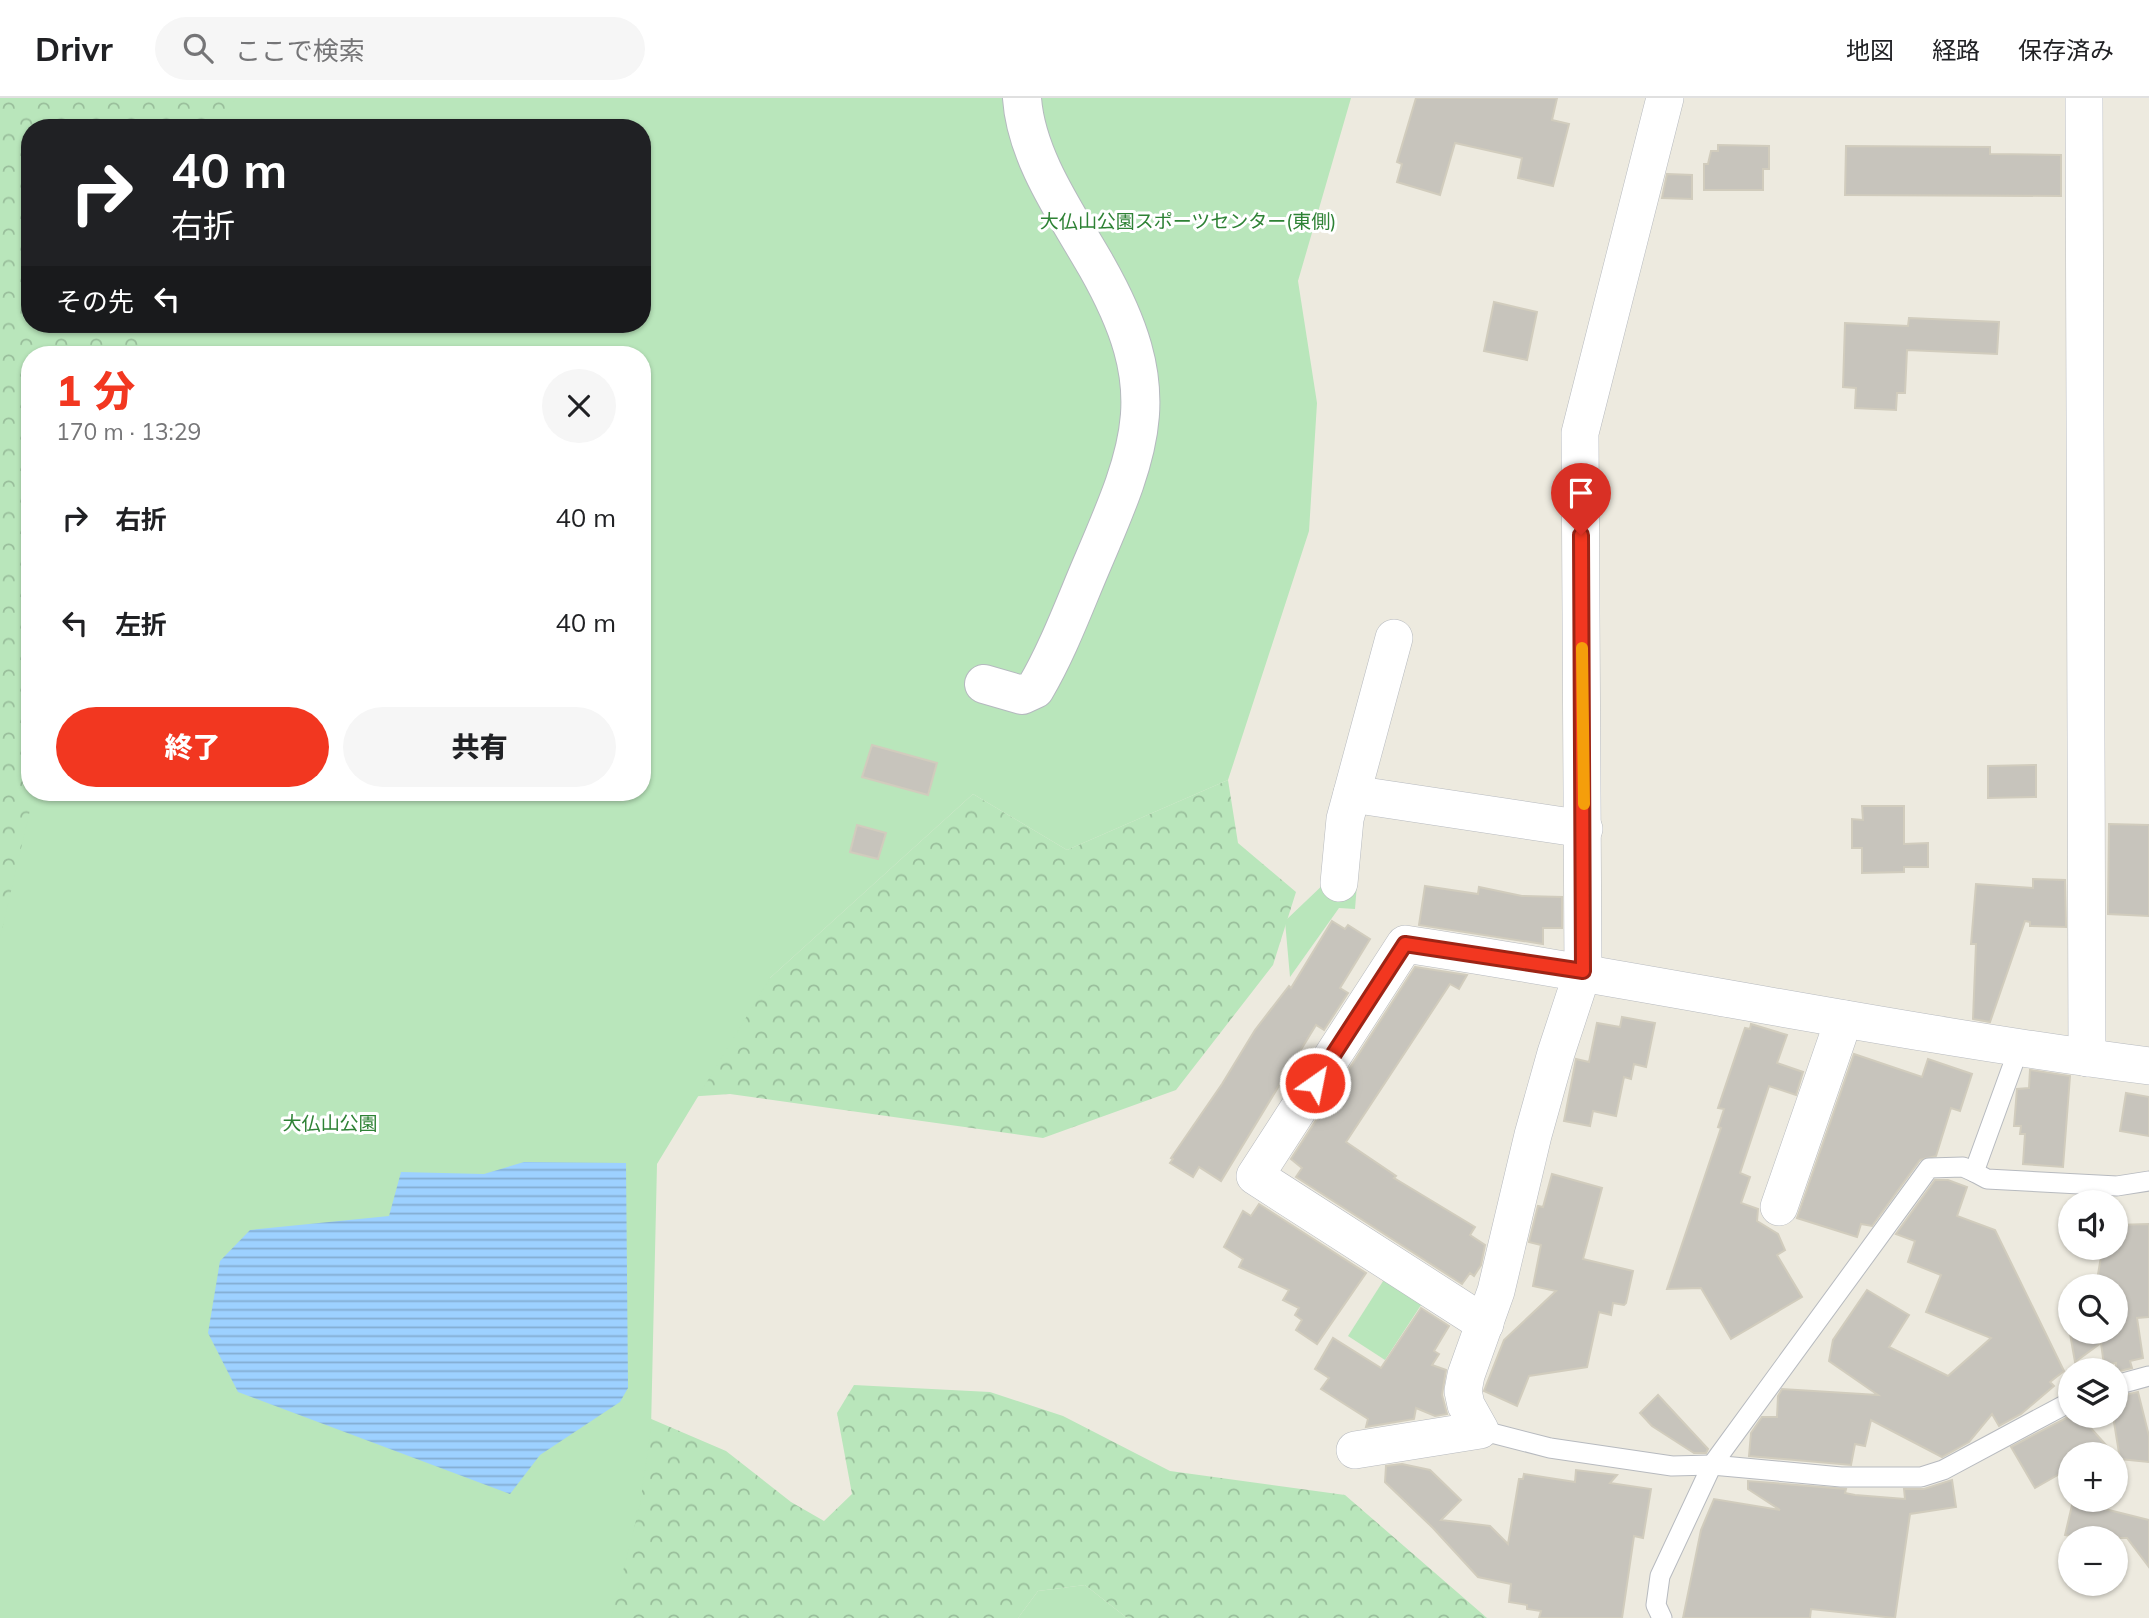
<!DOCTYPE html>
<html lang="ja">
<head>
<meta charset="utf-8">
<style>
	body { margin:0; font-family:Mulish,"Noto Sans JP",sans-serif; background:#f6f6f6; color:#202124; height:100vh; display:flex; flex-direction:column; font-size:26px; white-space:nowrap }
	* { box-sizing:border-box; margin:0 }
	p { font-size:23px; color:#757577 }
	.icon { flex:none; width:38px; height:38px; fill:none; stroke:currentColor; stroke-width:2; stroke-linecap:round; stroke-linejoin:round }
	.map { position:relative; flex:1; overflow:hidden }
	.sheet { position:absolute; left:21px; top:248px; width:630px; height:455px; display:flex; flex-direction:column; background:#fff; border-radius:28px; box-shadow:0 2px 5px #0004 }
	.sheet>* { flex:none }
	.banner { position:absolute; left:21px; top:21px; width:630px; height:214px; border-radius:28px; box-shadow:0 2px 5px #0004; background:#202124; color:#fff; overflow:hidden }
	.fabs { position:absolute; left:2058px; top:1092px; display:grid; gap:14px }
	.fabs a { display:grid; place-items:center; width:70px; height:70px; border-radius:50%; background:#fff; box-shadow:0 2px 5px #0004; font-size:35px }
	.pin { position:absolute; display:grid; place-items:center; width:60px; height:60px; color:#fff; margin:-72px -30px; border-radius:50% 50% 50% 0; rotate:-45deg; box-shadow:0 0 7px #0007 }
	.pin .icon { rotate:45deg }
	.me { position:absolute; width:77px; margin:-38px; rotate:33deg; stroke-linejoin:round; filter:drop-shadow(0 0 5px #0008) }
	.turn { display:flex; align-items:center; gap:24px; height:147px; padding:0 35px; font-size:32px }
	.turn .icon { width:91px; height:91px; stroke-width:2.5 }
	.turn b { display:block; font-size:49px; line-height:60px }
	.then { display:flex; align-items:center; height:66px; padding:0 35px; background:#0003; gap:14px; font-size:26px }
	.round { display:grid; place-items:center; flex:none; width:74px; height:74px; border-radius:37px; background:#f6f6f6 }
	.summary { display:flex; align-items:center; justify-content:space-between; height:119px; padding:0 35px }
	h1 { font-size:42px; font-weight:800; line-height:52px; color:#f23720 }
	.primary-button { display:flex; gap:14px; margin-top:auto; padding:14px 35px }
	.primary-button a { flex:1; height:80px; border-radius:42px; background:#f23720; color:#fff; font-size:28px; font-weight:800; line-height:80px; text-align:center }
	.primary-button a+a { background:#f6f6f6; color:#202124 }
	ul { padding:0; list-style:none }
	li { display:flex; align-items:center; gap:21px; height:105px; padding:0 35px }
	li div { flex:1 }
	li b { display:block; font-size:26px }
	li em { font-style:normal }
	header { display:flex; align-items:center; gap:42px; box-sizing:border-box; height:98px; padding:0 35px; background:#fff; border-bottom:2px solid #e0e0e0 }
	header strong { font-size:33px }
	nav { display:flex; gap:38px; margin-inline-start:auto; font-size:24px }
	.search { width:490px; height:63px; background:#f6f6f6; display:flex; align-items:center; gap:18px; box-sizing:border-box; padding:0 24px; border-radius:38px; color:#757577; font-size:26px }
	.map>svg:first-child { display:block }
	.forest { fill:url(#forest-crowns) }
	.green { fill:#b9e6bb }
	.water { fill:url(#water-rules) }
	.building { fill:#c7c4bc; stroke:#d1ccbd; stroke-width:2 }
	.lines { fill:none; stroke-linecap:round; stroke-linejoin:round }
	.lane-casing { stroke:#b7babf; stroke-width:21 }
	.street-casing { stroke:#b7babf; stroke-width:38 }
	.secondary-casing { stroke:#b5b9bf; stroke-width:40 }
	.lane { stroke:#fff; stroke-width:19 }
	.street { stroke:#fff; stroke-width:37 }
	.secondary { stroke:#fff; stroke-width:38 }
	.route-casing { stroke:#9d2415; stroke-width:18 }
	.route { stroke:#f23720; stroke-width:12 }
	.slow { stroke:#f59e0b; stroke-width:12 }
	.labels { text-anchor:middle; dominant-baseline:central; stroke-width:6; stroke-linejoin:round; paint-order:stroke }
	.park-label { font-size:19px; fill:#2e8235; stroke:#fff }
</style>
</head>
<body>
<header>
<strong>Drivr</strong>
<div class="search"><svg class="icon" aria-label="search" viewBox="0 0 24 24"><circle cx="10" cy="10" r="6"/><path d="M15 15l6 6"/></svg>ここで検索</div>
<nav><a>地図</a><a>経路</a><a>保存済み</a></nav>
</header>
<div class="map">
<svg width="2149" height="1520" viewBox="0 0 2149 1520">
	<defs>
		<pattern id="forest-crowns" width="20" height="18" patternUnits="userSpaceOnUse" patternTransform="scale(1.75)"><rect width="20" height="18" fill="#b9e6bb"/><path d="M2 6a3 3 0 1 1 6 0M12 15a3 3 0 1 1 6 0" fill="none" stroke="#99be9b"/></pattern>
		<pattern id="water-rules" width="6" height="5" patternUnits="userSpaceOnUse" patternTransform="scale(1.75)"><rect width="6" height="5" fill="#9dd1ff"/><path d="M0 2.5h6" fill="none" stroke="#83add2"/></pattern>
	</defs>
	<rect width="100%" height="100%" fill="#edeadf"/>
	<!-- forest -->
	<g class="forest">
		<polygon points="0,0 293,0 275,30 30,30 30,226 172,226 168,257 30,257 30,695 164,695 770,880 973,696 1067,752 1228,682 1238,745 1296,794 1273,867 1176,992 1043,1040 730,996 554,1008 0,1161"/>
		<polygon points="854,1287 990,1294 1063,1318 1170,1373 1345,1397 1487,1520 1127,1520 1085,1487 1038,1493 1018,1520 537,1520 628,1311 726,1353 791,1404 824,1423 852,1396 837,1315"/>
	</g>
	<!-- green -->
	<g class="green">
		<polygon points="236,0 1351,0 1298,183 1317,305 1309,433 1228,682 1067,752 973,696 770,880 657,1066 651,1331 640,1407 611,1520 0,1520 0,840 34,695 642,695 642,257 136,257 143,226 642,226 642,30 220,30"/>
		<polygon points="1327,783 1357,786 1355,811 1339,810 1290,879 1285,823"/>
		<polygon points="1387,1177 1425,1201 1385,1262 1348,1238"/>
		<polygon points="1085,1487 1127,1520 1018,1520 1038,1493"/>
	</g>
	<!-- water -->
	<polygon class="water" points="524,1064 626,1065 628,1290 620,1304 540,1357 510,1396 238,1294 208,1235 220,1163 250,1132 389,1118 401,1074 484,1076"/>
	<!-- building -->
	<g class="building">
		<polygon points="1416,0 1557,0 1552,22 1569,26 1553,88 1518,80 1522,60 1455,45 1440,97 1397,84 1402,66 1397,64"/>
		<polygon points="1718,47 1769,48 1769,71 1763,71 1763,92 1704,92 1704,66 1708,66 1711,53 1718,53"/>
		<polygon points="1846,48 1990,49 1990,56 2061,57 2061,98 1845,97"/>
		<polygon points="1667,76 1692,77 1692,101 1662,100"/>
		<polygon points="1494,204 1537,214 1527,262 1484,253"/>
		<polygon points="1909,220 1999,224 1997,256 1907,252 1905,295 1897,295 1896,312 1855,310 1856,290 1843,289 1845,225 1908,228"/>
		<polygon points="872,647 937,665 928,697 862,679"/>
		<polygon points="2036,667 2036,699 1988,700 1988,668"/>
		<polygon points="1862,708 1904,708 1904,746 1928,745 1928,769 1904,769 1904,774 1862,775 1862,750 1852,750 1852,721 1863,722"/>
		<polygon points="2109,726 2149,727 2149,818 2108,816"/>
		<polygon points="857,727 886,735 878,761 850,754"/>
		<polygon points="2033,781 2065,782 2066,829 2030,828 2030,824 2025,823 1990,924 1973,921 1976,846 1971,846 1976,786 2033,790"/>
		<polygon points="1425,788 1478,796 1479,789 1522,798 1562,799 1562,830 1543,830 1543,846 1419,827"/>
		<polygon points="1332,823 1345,831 1348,827 1370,841 1340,890 1348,895 1324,932 1316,927 1221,1083 1199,1069 1193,1079 1170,1065 1173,1061 1171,1060 1222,986 1255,932 1289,888 1291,890"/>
		<polygon points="1415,869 1467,877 1459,891 1450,886 1346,1044 1396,1078 1394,1080 1475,1129 1470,1137 1485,1147 1481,1167 1474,1178 1470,1175 1462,1186 1296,1079 1302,1070 1291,1061"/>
		<polygon points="1622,919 1655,925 1646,969 1634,966 1631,981 1624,979 1616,1018 1593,1013 1590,1028 1564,1023 1576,961 1589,964 1597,925 1620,929"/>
		<polygon points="1751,926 1787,937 1777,965 1803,974 1796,997 1769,988 1740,1075 1750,1079 1741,1105 1758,1111 1757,1123 1778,1136 1785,1152 1777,1157 1802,1199 1731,1241 1701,1190 1667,1191 1721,1030 1718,1029 1724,1011 1718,1010 1745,930 1750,931"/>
		<polygon points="1854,956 1922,979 1928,961 1972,976 1960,1013 1951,1010 1936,1058 1920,1062 1872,1128 1861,1126 1857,1139 1797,1120"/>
		<polygon points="2030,972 2070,978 2063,1069 2023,1066 2025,1036 2020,1036 2021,1028 2014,1028 2017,991 2029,990"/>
		<polygon points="2126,995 2149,999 2149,1038 2120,1033"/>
		<polygon points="1552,1076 1602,1090 1583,1161 1633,1173 1626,1205 1624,1207 1613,1205 1611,1217 1599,1214 1587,1269 1529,1278 1517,1308 1484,1293 1504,1242 1556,1193 1533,1188 1541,1147 1529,1144 1538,1108 1543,1109"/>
		<polygon points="1935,1082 1948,1082 1967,1089 1957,1118 1995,1132 2064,1273 2050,1284 2054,1288 2021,1316 1999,1328 1992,1316 1969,1344 1942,1359 1871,1322 1865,1348 1855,1346 1851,1367 1749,1358 1751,1335 1762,1319 1777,1319 1778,1298 1782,1291 1878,1297 1829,1263 1833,1242 1867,1192 1909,1217 1889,1249 1948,1278 1991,1240 1926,1214 1941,1177 1908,1164 1915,1143 1896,1136"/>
		<polygon points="1259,1106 1366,1175 1317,1246 1296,1232 1302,1222 1295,1217 1299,1210 1283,1202 1289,1192 1239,1169 1243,1161 1224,1149 1243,1113 1251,1118"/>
		<polygon points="2149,1126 2149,1219 2137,1220 2143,1260 2130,1263 2132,1270 2116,1274 2116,1265 2104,1267 2101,1245 2075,1264 2063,1196 2070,1197 2070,1234 2116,1234 2116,1188 2096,1188 2102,1153 2116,1151 2116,1127"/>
		<polygon points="1421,1210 1449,1228 1434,1253 1439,1256 1432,1267 1446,1272 1442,1297 1447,1316 1435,1318 1416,1310 1414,1321 1366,1329 1368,1321 1321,1291 1329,1280 1315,1271 1333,1240 1381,1270"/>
		<polygon points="2138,1294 2149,1338 2149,1364 2120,1361 2113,1318 2116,1318 2116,1299"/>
		<polygon points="1658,1297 1708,1351 1706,1355 1694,1355 1652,1328 1640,1315"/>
		<polygon points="2070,1318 2080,1318 2114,1356 2070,1354 2070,1370 2035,1390 2011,1349"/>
		<polygon points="1402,1366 1430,1372 1461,1402 1441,1422 1490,1428 1508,1446 1519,1381 1523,1381 1524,1376 1575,1384 1576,1372 1617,1377 1610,1385 1651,1391 1643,1440 1634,1438 1622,1520 1539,1520 1541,1513 1527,1511 1527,1507 1509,1504 1511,1486 1478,1479 1433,1430 1385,1384 1386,1368"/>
		<polygon points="1952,1382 1956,1409 1910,1416 1895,1520 1811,1511 1810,1520 1683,1520 1701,1432 1714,1401 1780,1412 1748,1391 1748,1383 1846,1391 1845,1395 1855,1397 1905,1401 1904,1391 1924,1391"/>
		<polygon points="2073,1403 2149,1422 2149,1469 2127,1440 2078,1440 2065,1437"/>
	</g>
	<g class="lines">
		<defs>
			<g id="lane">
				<polyline points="1974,1074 1987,1081 2117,1088 2149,1083"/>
				<polyline points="2116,1287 2149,1278"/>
				<polyline points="1480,1332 1550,1350 1672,1368 1712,1367 1841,1379 1921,1379 1943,1372 2070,1304"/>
				<polyline points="1662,1520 1656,1507 1660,1478 1712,1367 1929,1070 1963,1069 1974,1074 2019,950"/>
			</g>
			<g id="street">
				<polyline points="2084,0 2087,960"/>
				<polyline points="1352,696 1584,731"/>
				<polyline points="1339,785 1345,721 1394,540"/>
				<polyline points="1779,1109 1844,921"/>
				<path d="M1485,1226L1255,1078L1405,846C1654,884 1900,936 2149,968"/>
				<polyline points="1355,1352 1480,1332 1466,1307 1463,1293 1466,1277 1496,1193 1533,1037 1556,955 1583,873 1580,335 1665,0"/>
			</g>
			<path id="secondary" d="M984,586L1022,597L1035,591C1058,552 1074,508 1092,466C1144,345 1166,291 1097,169C1068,118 1026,60 1022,0"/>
		</defs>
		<!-- lane casing -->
		<use href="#lane" class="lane-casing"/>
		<!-- street casing -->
		<use href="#street" class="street-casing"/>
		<!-- secondary casing -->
		<use href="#secondary" class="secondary-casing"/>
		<!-- lane -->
		<use href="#lane" class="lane"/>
		<!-- street -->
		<use href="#street" class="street"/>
		<!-- secondary -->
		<use href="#secondary" class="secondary"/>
	</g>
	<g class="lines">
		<defs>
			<polyline id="route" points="1315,985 1405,846 1583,873 1581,437"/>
		</defs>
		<!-- route casing -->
		<use href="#route" class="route-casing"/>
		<!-- route -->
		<use href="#route" class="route"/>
		<!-- slow -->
		<polyline class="slow" points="1582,550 1584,706"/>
	</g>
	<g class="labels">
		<!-- park labels -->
		<g class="park-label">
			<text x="1188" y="123">大仏山公園スポーツセンター(東側)</text>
			<text x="330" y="1025">大仏山公園</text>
		</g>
	</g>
</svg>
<div class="fabs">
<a><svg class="icon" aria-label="sound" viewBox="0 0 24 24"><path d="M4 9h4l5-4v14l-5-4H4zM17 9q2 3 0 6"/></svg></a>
<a><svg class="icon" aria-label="search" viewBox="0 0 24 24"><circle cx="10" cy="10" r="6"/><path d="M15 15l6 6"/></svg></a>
<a><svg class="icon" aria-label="layers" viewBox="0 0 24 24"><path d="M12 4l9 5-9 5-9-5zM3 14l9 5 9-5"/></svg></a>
<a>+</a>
<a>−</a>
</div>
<div class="pin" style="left:1581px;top:437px;background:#d93025"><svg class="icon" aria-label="arrive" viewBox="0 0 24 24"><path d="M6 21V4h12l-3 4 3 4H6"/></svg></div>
<svg class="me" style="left:1315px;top:985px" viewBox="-20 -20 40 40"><circle r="17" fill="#f23720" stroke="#fff" stroke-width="3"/><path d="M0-11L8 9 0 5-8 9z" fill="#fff"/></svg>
<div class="banner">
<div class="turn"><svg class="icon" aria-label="right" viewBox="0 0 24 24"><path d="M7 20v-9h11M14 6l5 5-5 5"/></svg><div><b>40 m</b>右折</div></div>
<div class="then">その先<svg class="icon" aria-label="left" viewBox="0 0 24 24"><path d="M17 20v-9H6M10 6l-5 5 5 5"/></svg></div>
</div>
<section class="sheet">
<div class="summary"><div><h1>1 分</h1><p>170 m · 13:29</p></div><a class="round"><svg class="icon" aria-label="close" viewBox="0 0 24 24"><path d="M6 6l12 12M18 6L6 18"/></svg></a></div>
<ul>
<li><svg class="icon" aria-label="right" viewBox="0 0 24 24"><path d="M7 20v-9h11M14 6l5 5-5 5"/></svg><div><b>右折</b></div><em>40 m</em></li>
<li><svg class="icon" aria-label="left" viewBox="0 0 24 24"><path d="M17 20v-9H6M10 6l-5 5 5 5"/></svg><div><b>左折</b></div><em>40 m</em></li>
</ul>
<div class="primary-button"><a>終了</a><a>共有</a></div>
</section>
</div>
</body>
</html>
